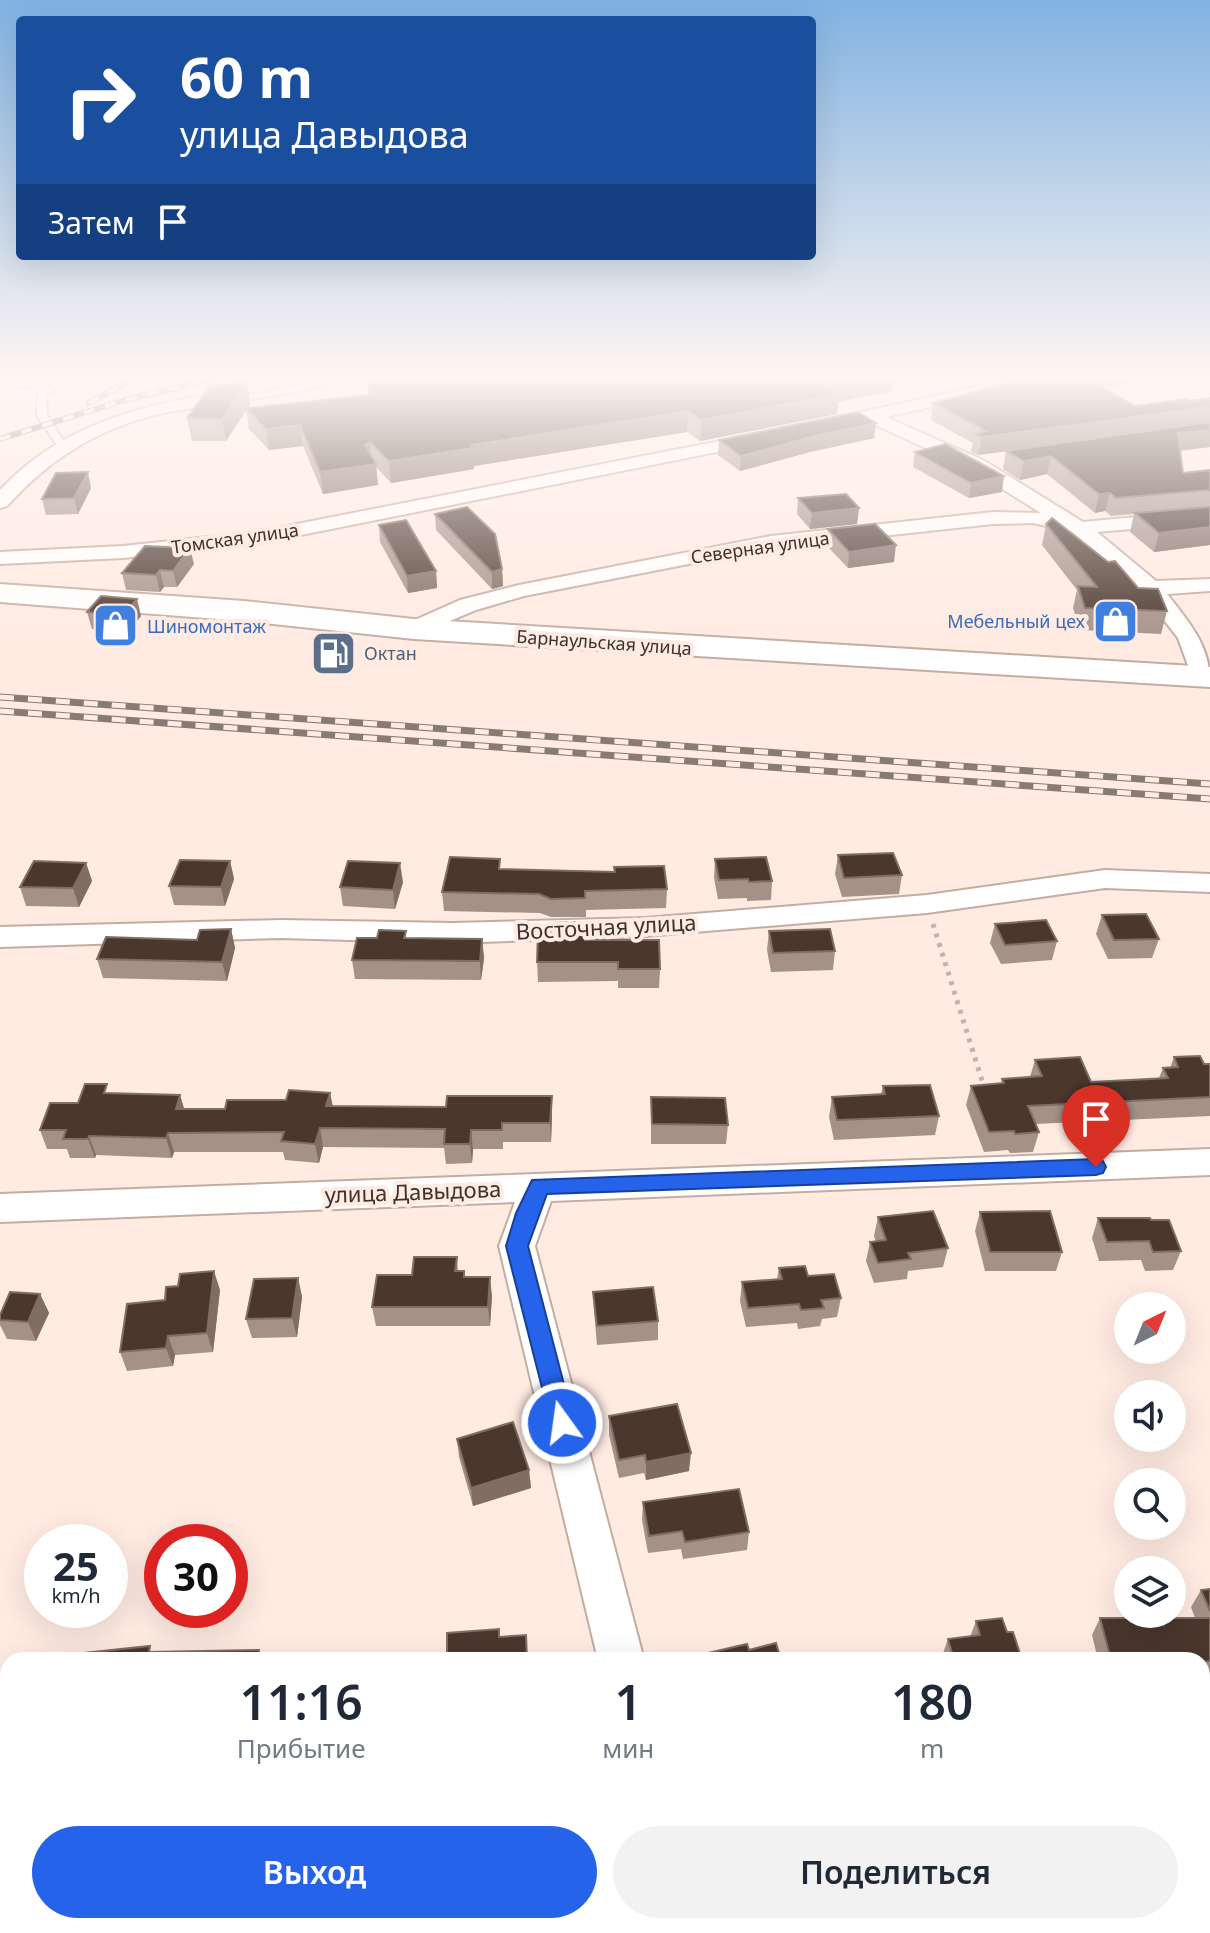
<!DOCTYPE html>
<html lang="ru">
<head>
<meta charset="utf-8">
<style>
	body { margin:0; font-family:"Noto Sans",sans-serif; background:#f2f2f3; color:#1f2937; height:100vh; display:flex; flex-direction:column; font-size:30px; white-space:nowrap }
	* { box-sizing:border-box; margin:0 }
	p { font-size:26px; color:#747a83 }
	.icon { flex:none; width:44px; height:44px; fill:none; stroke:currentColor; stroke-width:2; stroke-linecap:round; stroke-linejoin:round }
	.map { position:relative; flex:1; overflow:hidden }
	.panel { position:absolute; left:0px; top:1652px; width:1210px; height:282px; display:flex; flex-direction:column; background:#fff; border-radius:24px 24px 0 0; box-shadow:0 8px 32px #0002 }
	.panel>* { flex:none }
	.guide { position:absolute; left:16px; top:16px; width:800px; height:244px; border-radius:8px; box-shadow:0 8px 32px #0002; background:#1a4fa0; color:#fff; overflow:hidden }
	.needle { width:52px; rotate:43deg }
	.controls { position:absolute; left:1114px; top:1292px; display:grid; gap:16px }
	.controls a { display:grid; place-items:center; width:72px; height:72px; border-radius:50%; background:#fff; box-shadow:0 8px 32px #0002; font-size:40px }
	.speed { position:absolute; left:24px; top:1524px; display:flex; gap:16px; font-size:40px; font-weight:700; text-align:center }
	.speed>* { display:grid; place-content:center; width:104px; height:104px; border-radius:50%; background:#fff; box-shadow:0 8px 32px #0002; line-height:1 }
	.speed small { font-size:20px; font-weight:400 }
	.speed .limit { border:12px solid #d22; background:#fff; color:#111 }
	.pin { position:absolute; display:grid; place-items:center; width:68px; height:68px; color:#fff; margin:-82px -34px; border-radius:50% 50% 50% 0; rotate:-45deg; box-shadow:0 0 8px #0007 }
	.pin .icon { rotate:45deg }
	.me { position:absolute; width:88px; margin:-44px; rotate:346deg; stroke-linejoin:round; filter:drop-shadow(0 0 6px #0008) }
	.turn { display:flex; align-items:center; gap:28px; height:168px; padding:0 32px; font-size:36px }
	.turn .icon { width:104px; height:104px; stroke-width:2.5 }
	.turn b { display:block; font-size:56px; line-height:68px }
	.then { display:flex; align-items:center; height:76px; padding:0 32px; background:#0003; gap:16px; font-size:30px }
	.eta { display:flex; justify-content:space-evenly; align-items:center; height:136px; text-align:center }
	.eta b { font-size:48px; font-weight:600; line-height:56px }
	.cta { display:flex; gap:16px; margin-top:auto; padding:16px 32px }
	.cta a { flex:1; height:92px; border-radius:48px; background:#2563eb; color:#fff; font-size:32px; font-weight:600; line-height:92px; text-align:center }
	.cta a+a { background:#f2f2f3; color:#1f2937 }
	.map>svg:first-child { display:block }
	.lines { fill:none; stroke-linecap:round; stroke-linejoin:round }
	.lane-casing { stroke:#c4aca2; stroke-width:4 }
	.street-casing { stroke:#c4aca2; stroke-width:4 }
	.secondary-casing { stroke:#c4aca2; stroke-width:4 }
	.path { stroke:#c4b3ac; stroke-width:5; stroke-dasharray:4 6; stroke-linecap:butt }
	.lane { fill:#fff; fill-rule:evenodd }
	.street { fill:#fff; fill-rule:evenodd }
	.secondary { fill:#fff; fill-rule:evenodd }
	.rail-far1-casing { stroke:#887b75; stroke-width:6 }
	.rail-casing { stroke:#887b75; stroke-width:7 }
	.rail-far1 { stroke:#ffebe2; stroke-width:4; stroke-dasharray:11; stroke-linecap:butt }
	.rail { stroke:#ffebe2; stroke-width:5; stroke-dasharray:14; stroke-linecap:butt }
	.wall { fill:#a49188 }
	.shaded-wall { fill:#806d64 }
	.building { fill:#4a372e; stroke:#806d64; stroke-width:2 }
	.route { fill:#2563eb; stroke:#184099; stroke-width:2 }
	.labels { text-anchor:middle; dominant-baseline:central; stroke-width:8; stroke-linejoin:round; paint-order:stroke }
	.far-street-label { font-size:18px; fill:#3c332f; stroke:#ffebe2 }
	.far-shop-label { font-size:18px; fill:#366cbe; stroke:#ffebe2; text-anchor:end }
	.far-service-label { font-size:18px; fill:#4e5e75; stroke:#ffebe2; text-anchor:start }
	.street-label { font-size:22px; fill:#3c332f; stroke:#ffebe2 }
</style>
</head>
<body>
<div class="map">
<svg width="1210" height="1933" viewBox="0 0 1210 1933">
	<rect width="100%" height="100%" fill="#ffebe2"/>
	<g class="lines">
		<defs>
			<g id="lane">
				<polygon points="0,379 42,383 53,388 53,392 46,393 47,415 66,445 64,447 58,447 37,415 38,388 0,385"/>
				<path d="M324,379H339C322,388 243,405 225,397L230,394H256Z"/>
			</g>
			<g id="street">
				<path d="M1010,379H1040L1032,384L886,417L983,460L1083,522L1210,510V522L1097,532L1156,581L1210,579V591L1167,594C1188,621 1210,645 1210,682H1194L1178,638L1143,593L1072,532L1033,523L993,524L771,548L524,596L476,610L414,636L403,629L406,624L460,600L519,585L771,536L993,512L1041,513L969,468L867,421L827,430L818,425L827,420Z"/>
				<path d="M220,393L226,394L229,398L226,402C204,407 181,409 159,414C97,429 49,459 7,506L0,508V490C60,426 136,406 220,393Z"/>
				<polygon points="756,434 765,439 762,443 256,544 123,558 0,564 0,552 123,546 256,532"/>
				<polygon points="1105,870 1210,874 1210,892 1105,888 927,913 645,936 453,943 281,938 0,947 0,927 281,920 453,923 645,918 927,895"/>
				<polygon points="1210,1149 1210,1175 551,1201 535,1246 644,1660 598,1660 499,1246 515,1202 0,1222 0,1194"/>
				<polygon points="1210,1734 1210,1782 1202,1783 1202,1735"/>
				<polygon points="8,1820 8,1870 0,1871 0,1821"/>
				<polygon points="659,1926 711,1926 713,1933 661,1933"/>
			</g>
			<polygon id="secondary" points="0,584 244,601 414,619 1210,667 1210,687 414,639 244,621 0,602"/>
		</defs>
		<!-- lane casing -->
		<use href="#lane" class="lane-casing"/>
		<!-- street casing -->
		<use href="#street" class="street-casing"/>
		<!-- secondary casing -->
		<use href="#secondary" class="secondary-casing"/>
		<!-- path -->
		<polyline class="path" points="933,924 985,1090"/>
		<!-- lane -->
		<use href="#lane" class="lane"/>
		<!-- street -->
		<use href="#street" class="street"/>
		<!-- secondary -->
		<use href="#secondary" class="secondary"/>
		<defs>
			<g id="rail-far1">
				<polyline points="89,403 133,379"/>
				<polyline points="0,439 125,400 212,379"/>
			</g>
			<g id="rail">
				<polyline points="0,697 1210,784"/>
				<polyline points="0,711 1210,799"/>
			</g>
		</defs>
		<!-- rail-far1 casing -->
		<use href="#rail-far1" class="rail-far1-casing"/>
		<!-- rail casing -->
		<use href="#rail" class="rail-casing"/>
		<!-- rail-far1 -->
		<use href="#rail-far1" class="rail-far1"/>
		<!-- rail -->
		<use href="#rail" class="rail"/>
	</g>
	<!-- wall -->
	<g class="wall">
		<polygon points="1009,379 1139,379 1104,388 1135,406 1210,398 1210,447 1180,451 1183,473 1210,470 1210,545 1154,552 1130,532 1134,514 1111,516 1105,511 1095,513 1047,474 1020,480 1003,469 1006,451 978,455 971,452 973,443 931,420 933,403 1008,383"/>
		<polygon points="892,391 838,402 837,414 700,441 687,432 474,466 474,469 391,483 376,467 378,485 323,494 303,446 269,450 249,429 246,410 226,441 192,441 187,418 250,404 248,408"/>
		<polygon points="876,423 874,438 810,452 740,471 718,455 719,440"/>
		<polygon points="915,452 1002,492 969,498 913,467"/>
		<polygon points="91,488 78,514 46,515 42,499"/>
		<polygon points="798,498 859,508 857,524 810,529 797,514"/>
		<polygon points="435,514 502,569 503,586 492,589 436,530"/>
		<polygon points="1046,524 1138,588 1167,611 1161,634 1080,630 1073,608 1077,590 1042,545"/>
		<polygon points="379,525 436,571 437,588 408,593 380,542"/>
		<polygon points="828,529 894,562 848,568 826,545"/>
		<polygon points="194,564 177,587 164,587 160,592 126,590 122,573"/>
		<polygon points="87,612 141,616 128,632 92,629"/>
		<polygon points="838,855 902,875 899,894 842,897 835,874"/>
		<polygon points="715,859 772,881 771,900 747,901 747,898 718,899 714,878"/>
		<polygon points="230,861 234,879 225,906 174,905 169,886"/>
		<polygon points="86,863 92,881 79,907 26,906 20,887"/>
		<polygon points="501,869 667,889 666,908 586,910 586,917 551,917 540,913 444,911 442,892"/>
		<polygon points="403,882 395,909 343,906 340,887"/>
		<polygon points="1102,915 1159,939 1152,958 1108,959 1096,934"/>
		<polygon points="995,924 1057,941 1052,960 1001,964 990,943"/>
		<polygon points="231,929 235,948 227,981 103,978 97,959 197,940"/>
		<polygon points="406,931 406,939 482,939 484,958 481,980 355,979 352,960 377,938"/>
		<polygon points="769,931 835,951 833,970 771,972 767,950"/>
		<polygon points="585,940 660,969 659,988 618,988 618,981 538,982 537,962"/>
		<polygon points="1174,1057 1204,1064 1210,1064 1210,1116 1035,1124 1039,1132 1033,1152 1010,1153 1008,1150 984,1152 966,1105 971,1086 1001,1084 1002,1079 1030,1077 1035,1060 1091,1082 1159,1078 1163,1068 1170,1068"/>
		<polygon points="883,1086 939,1116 935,1135 834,1140 829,1117 832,1097 881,1094"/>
		<polygon points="110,1093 180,1095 184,1109 225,1109 330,1093 333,1107 446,1107 552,1096 552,1115 551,1142 503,1142 503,1149 473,1149 472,1163 446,1164 444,1148 323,1147 319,1163 285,1160 283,1152 174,1152 172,1158 96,1155 95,1158 70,1158 67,1149 47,1149 40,1130 78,1103"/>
		<polygon points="651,1097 728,1125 726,1144 651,1144"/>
		<polygon points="980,1212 1062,1252 1056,1271 985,1271 975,1231"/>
		<polygon points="878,1217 948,1248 943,1267 908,1271 907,1279 874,1283 866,1261 870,1242 876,1242 874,1236"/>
		<polygon points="1098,1218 1151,1220 1181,1251 1173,1270 1145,1271 1141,1260 1099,1261 1092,1238"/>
		<polygon points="457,1257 458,1271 492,1296 490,1326 376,1326 372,1307 412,1275"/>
		<polygon points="779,1268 808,1276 841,1298 837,1317 822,1319 820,1326 798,1329 797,1323 746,1327 740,1301 742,1282 777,1279"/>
		<polygon points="298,1278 302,1297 297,1337 252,1338 246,1319"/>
		<polygon points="220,1290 213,1352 175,1355 173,1366 127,1371 120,1352 165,1300"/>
		<polygon points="593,1292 658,1321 658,1340 597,1345 594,1311"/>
		<polygon points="40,1294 49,1313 36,1341 7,1339 0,1325 0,1315"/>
		<polygon points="609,1416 689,1471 646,1480 644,1473 619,1478 609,1435"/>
		<polygon points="457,1439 529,1470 531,1488 473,1506 459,1457"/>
		<polygon points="643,1502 749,1532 747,1550 683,1559 681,1549 648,1553 642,1520"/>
		<polygon points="1210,1589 1210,1677 1202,1678 1202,1660 1098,1660 1092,1635 1100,1618 1195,1618 1191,1607 1201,1590"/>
		<polygon points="976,1621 1007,1632 1022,1660 943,1660 942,1656 948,1639 970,1637"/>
		<polygon points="1202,1882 1210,1933 1189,1933 1186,1926 1202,1926"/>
		<polygon points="1040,1926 1133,1926 1135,1933 1035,1933"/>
	</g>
	<!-- shaded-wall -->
	<g class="shaded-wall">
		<polygon points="855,379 894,379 892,391 838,402 837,414 700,441 701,420 824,385"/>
		<polygon points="1085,379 1139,379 1081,394"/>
		<polygon points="247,382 250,404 226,441 222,419"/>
		<polygon points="1210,407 1210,424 978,455 982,437"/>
		<polygon points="688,411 687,432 474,466 474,469 391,483 389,461 471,445"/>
		<polygon points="876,423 874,438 810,452 740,471 741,456 811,437"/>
		<polygon points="300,425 303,446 269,450 266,429"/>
		<polygon points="1210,430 1210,447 1173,451 1178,433"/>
		<polygon points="370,442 372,463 376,464 378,485 323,494 320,472"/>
		<polygon points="1051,456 1047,474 1020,480 1024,461"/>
		<polygon points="88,472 91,488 78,514 74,498"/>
		<polygon points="1004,476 1002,492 969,498 971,483"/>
		<polygon points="1110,493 1105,511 1095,513 1099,494"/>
		<polygon points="859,508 857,524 810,529 812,513"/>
		<polygon points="1210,527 1210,545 1154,552 1159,533"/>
		<polygon points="896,545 894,562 848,568 849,552"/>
		<polygon points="190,548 194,564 177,587 173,571"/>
		<polygon points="502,569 503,586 492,589 492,572"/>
		<polygon points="160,570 164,587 160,592 156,575"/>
		<polygon points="436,571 437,588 408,593 407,576"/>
		<polygon points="137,599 141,616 128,632 124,615"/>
		<polygon points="230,861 234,879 225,906 221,887"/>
		<polygon points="86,863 92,881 79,907 73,888"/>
		<polygon points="400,863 403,882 395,909 393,890"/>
		<polygon points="231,929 235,948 227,981 222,962"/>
		<polygon points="482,939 484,958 481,980 480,961"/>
		<polygon points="330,1093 334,1113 326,1106"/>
		<polygon points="180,1095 186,1115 176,1109"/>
		<polygon points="552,1096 552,1115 551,1142 550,1123"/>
		<polygon points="320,1128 323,1147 319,1163 315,1144"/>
		<polygon points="471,1130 473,1149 472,1163 470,1144"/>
		<polygon points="168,1133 174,1152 172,1158 166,1138"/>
		<polygon points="89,1136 96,1155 95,1158 88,1139"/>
		<polygon points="214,1271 220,1290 213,1352 207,1333"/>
		<polygon points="490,1277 492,1296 490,1326 488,1307"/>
		<polygon points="298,1278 302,1297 297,1337 292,1318"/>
		<polygon points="40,1294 49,1313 36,1341 28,1322"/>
		<polygon points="168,1336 175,1355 173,1366 166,1348"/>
		<polygon points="691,1453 689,1471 646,1480 646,1462"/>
		<polygon points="529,1470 531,1488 473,1506 471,1488"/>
		<polygon points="259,1650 262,1660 257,1660"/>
	</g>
	<!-- building -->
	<g class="building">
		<polygon points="368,379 855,379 824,385 839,394 701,420 688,411 471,445 473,448 389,461 370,442 365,445 376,464 320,472 300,425 266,429 246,408 369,395"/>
		<polygon points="1015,379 1089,379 1135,406 1186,399 1191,401 1210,398 1210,407 982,437 974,434 986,431 933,403 1018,380"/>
		<polygon points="247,382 222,419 187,418 210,386"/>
		<polygon points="858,412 876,423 811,437 741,456 719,440"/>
		<polygon points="1210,422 1210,430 1178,433 1183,473 1210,470 1210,490 1116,498 1110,493 1099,494 1051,456 1024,461 1006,451"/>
		<polygon points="945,444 1004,476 971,483 915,452"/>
		<polygon points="88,472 74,498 42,499 56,473"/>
		<polygon points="846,494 859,508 812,513 798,498"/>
		<polygon points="467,507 495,534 502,569 492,572 435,514"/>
		<polygon points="1210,507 1210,527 1159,533 1135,513"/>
		<polygon points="1052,518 1108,562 1115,561 1138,588 1158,589 1167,611 1085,608 1078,586 1097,587 1046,524"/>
		<polygon points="406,520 436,571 407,576 379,525"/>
		<polygon points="875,524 896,545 849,552 828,529"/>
		<polygon points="145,546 190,548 173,571 160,570 156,575 122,573"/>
		<polygon points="101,596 137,599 124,615 87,612"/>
		<polygon points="893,853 902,875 844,878 838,855"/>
		<polygon points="450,857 500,859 499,869 615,872 614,867 664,866 667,889 585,891 585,898 551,899 539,894 442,892"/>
		<polygon points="766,857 772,881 749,882 748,879 719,880 715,859"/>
		<polygon points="180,860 230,861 221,887 169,886"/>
		<polygon points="34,861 86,863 73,888 20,887"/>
		<polygon points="348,861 400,863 393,890 340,887"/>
		<polygon points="1146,914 1159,939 1114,940 1102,915"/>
		<polygon points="1046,920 1057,941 1005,945 995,924"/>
		<polygon points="585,922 585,940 659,940 660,969 618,969 618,962 537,962 538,932 550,932 550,923"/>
		<polygon points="231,929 222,962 97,959 106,937 197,940 200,930"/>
		<polygon points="830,929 835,951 773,953 769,931"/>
		<polygon points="379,930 406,931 404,938 482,939 480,961 352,960 357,938 377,938"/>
		<polygon points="1200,1056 1204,1064 1210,1064 1210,1097 1028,1106 1039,1132 1015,1134 1014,1131 989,1132 971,1086 1004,1083 1002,1079 1042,1076 1035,1060 1080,1057 1091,1082 1168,1078 1163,1068 1178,1067 1174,1057"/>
		<polygon points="85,1084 107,1084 104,1093 180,1095 176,1109 225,1109 227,1100 286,1100 289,1090 330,1093 326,1106 446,1107 447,1096 552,1096 550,1123 502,1123 502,1130 471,1130 470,1144 444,1144 445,1129 320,1128 315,1144 281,1141 284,1132 168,1133 166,1138 89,1136 88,1139 63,1139 66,1130 40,1130 50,1103 78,1103"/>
		<polygon points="930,1085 939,1116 837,1120 832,1097 885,1094 883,1086"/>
		<polygon points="651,1097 725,1098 728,1125 652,1124"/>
		<polygon points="933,1211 948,1248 908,1253 911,1259 878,1263 870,1242 886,1240 878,1217"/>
		<polygon points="1050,1211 1062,1252 990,1252 980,1212"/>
		<polygon points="1098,1218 1150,1218 1151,1220 1169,1220 1181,1251 1153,1252 1149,1241 1107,1242"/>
		<polygon points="414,1257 457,1257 455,1271 464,1271 464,1277 490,1277 488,1307 372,1307 377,1275 412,1275"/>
		<polygon points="805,1266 808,1276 834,1274 841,1298 821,1300 824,1308 801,1310 799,1304 748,1308 742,1282 782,1279 779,1268"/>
		<polygon points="214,1271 207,1333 168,1336 166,1348 120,1352 127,1304 165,1300 166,1287 178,1286 180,1274"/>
		<polygon points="298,1278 292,1318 246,1319 254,1279"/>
		<polygon points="653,1287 658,1321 597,1326 593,1292"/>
		<polygon points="10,1292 40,1294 28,1322 0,1320 0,1315"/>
		<polygon points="677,1404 691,1453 646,1462 645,1455 619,1460 609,1416"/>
		<polygon points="513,1422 529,1470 471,1488 457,1439"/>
		<polygon points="739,1489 749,1532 685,1542 682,1531 649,1536 643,1502"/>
		<polygon points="1210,1589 1210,1611 1201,1590"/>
		<polygon points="1002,1618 1007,1632 1013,1632 1022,1660 954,1660 948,1639 980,1635 976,1621"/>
		<polygon points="1100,1618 1210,1618 1210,1661 1202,1662 1202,1660 1111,1660"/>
		<polygon points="499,1629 499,1637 526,1635 527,1660 447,1660 447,1633"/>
		<polygon points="776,1643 781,1660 682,1660 682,1659 747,1644 749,1650"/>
		<polygon points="150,1646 149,1652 259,1650 257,1660 83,1660 84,1653"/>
		<polygon points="1210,1881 1210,1933 1207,1933 1202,1922 1202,1882"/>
		<polygon points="414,1926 451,1926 451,1933 410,1933 414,1933"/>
		<rect x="525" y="1926" width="91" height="7"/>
		<polygon points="1042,1926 1133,1926 1135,1933 1045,1933"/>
		<polygon points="259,1930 286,1930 285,1933 259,1933"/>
	</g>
	<!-- sky -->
	<linearGradient id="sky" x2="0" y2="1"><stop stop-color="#81b2e2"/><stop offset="0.58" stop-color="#fff6f2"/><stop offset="1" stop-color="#fff6f2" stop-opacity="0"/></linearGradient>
	<rect width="1210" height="649" fill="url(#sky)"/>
	<!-- route -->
	<polygon class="route" points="1096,1159 1103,1161 1106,1167 1103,1173 1096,1175 547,1194 528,1246 574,1423 570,1431 562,1434 553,1431 506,1246 516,1213 532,1180"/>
	<!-- icons -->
	<defs>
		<symbol id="shop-square" viewBox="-11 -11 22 22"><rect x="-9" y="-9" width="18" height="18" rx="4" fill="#3f7fe0" stroke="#ffebe2"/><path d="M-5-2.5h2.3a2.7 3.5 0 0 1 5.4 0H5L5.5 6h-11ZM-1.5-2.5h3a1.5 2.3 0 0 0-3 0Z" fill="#fff"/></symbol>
		<symbol id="fuel-square" viewBox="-11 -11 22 22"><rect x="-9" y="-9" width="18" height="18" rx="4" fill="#5c6f8a" stroke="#ffebe2"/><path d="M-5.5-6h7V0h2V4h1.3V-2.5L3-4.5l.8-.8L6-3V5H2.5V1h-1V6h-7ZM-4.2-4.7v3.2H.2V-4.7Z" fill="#fff"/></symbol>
	</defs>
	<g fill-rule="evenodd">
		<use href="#shop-square" x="1090" y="596" width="51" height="51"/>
		<use href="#shop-square" x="90" y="600" width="51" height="51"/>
		<use href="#fuel-square" x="308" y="628" width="51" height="51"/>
	</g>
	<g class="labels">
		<!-- far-street labels -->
		<g class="far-street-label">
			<text transform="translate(235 538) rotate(-8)">Томская улица</text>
			<text transform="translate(760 547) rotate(-8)">Северная улица</text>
			<text transform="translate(604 642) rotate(4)">Барнаульская улица</text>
		</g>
		<!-- far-shop labels -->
		<g class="far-shop-label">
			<text x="1085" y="621">Мебельный цех</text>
			<text x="147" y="626" text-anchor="start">Шиномонтаж</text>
		</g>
		<!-- far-service labels -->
		<g class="far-service-label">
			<text x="364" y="653">Октан</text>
		</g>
		<!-- street labels -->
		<g class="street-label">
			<text transform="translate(606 926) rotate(-3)">Восточная улица</text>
			<text transform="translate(413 1191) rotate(-2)">улица Давыдова</text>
		</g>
	</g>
</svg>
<div class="controls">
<a><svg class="needle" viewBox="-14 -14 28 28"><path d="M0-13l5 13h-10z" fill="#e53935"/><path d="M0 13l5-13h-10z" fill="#747a83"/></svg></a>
<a><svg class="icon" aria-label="sound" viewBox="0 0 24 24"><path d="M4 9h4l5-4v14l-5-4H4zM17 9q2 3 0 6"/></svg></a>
<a><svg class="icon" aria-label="search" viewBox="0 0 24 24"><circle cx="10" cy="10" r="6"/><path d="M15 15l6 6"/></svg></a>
<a><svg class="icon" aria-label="layers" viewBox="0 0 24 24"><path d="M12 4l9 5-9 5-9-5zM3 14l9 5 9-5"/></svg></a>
</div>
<div class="speed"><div>25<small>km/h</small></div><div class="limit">30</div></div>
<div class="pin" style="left:1096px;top:1167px;background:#d93025"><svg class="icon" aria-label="arrive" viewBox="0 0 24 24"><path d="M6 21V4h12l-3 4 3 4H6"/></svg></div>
<svg class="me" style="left:562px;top:1423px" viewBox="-20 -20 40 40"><circle r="17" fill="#2563eb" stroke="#fff" stroke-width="3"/><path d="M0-11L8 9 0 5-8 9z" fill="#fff"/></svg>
<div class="guide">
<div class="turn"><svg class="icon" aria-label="right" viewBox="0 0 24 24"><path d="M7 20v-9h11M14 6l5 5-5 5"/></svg><div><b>60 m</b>улица Давыдова</div></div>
<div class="then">Затем<svg class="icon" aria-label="arrive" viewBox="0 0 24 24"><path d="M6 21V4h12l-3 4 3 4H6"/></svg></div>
</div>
<section class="panel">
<div class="eta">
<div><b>11:16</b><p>Прибытие</p></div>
<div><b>1</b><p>мин</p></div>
<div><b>180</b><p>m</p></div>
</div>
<div class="cta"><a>Выход</a><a>Поделиться</a></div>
</section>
</div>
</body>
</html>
